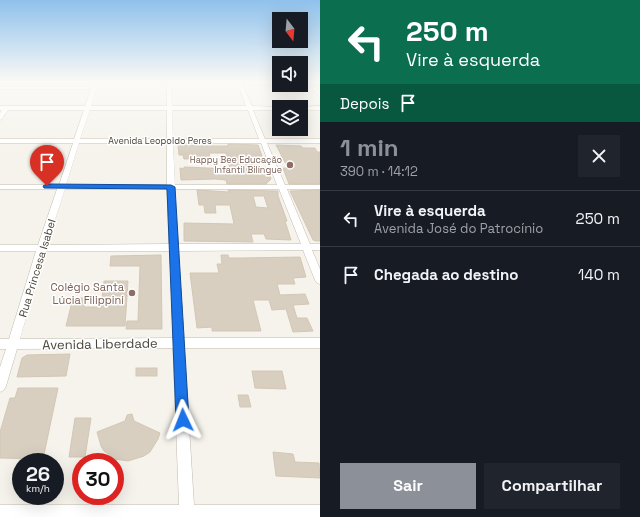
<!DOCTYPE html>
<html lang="pt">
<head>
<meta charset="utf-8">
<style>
	body { margin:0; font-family:"Space Grotesk",sans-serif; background:#20242c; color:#f1f3f6; height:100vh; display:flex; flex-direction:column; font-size:15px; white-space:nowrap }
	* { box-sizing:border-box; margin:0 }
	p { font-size:13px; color:#9ea1a6 }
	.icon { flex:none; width:22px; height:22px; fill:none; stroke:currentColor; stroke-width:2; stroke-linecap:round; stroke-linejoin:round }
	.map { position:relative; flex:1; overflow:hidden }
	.sheet { display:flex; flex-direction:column; background:#171b24; width:320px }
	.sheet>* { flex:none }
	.hud { background:#0b6e4f; color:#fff; overflow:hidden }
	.needle { width:26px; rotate:164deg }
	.controls { position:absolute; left:272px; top:12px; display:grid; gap:8px }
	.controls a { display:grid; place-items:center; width:36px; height:36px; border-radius:0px; background:#171b24; box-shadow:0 4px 16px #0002; font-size:20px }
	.speed { position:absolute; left:12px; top:453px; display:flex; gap:8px; font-size:20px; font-weight:700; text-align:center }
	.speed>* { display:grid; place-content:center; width:52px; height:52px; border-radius:50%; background:#171b24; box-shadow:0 4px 16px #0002; line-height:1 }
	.speed small { font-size:10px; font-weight:400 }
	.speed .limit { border:6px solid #d22; background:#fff; color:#111 }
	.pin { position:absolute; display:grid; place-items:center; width:34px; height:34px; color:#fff; margin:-41px -17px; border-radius:50% 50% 50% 0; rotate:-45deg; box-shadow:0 0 4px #0007 }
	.pin .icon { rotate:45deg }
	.me { position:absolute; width:44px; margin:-22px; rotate:358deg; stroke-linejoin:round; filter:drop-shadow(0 0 3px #0008) }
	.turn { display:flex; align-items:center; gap:14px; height:84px; padding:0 20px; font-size:18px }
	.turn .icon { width:52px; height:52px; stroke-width:2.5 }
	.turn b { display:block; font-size:28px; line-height:34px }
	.then { display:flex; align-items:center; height:38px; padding:0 20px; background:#0003; gap:8px; font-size:15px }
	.round { display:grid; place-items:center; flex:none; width:42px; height:42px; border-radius:0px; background:#20242c }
	.overview { display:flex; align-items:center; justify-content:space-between; height:68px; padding:0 20px }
	h1 { font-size:24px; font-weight:800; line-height:30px; color:#8c9099 }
	.cta { display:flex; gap:8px; margin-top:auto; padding:8px 20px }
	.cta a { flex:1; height:46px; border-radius:0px; background:#8c9099; color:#fff; font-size:16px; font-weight:800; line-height:46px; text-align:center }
	.cta a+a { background:#20242c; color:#f1f3f6 }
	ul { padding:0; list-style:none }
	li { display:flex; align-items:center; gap:12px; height:56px; padding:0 20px; border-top:1px solid #363941 }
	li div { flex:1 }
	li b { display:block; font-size:15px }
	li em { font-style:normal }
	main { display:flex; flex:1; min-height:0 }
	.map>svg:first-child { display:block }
	.building { fill:#d8cfc1; stroke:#d3c7b4; fill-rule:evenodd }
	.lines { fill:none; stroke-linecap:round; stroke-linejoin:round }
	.minor-casing { stroke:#c2bbae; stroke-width:1 }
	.minor { fill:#fff; fill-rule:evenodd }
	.route { fill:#1a73e8; stroke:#114b97 }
	.education-dot { fill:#8d6e63; stroke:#fff; stroke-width:1.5 }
	.labels { text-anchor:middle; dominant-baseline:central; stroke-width:3; stroke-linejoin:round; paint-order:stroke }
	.far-street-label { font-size:9px; fill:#4b4439; stroke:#fff }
	.far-education-label { font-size:9px; fill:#785e54; stroke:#fff; text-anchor:end }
	.street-label { font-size:11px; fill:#4b4439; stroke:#fff }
	.education-label { font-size:11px; fill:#785e54; stroke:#fff; text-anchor:end }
	.near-street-label { font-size:13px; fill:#4b4439; stroke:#fff }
</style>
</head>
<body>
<main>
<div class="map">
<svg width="320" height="517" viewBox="0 0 320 517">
	<rect width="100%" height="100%" fill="#f6f3ec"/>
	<!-- building -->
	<g class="building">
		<polygon points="228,144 258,145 262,156 255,156 260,168 267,168 271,179 266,184 227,184 226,180 215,179 181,180 180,168 184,169 184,167 230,169 226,153 209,153 210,158 184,159 183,155 179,155 178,145 207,146 228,146"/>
		<polygon points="276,145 301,146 303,148 315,148 317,152 320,152 320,184 289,184 283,168 288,168"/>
		<path d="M197,190L229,192L228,190L278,191V196L287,221H285L291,240L266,239L264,234H251L253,242L184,241V223L234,224L230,205H215L216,213H205L204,205H199ZM253,196H264L268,208L256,207Z"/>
		<polygon points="320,190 320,241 316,241 313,240 290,191"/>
		<polygon points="161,255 162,329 126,329 127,321 138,321 140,266 110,266 111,256"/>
		<polygon points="221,255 228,255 229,258 242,258 300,257 306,277 293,278 295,284 277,284 280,295 305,294 309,304 293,305 297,318 307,318 313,331 293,332 286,309 272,310 269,300 253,300 261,331 212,331 212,327 197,328 190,273 219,273 217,264 222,264"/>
		<polygon points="104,281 128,281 125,326 66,326 73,298 86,298 84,307 101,307"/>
		<polygon points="70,354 66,376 17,377 22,358 27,355"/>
		<rect x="136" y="368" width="21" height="8"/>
		<polygon points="252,371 282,371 286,389 255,388"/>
		<polygon points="18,388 58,388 43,459 0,458 0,432 10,398 15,398"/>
		<polygon points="238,395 248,395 251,407 240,407"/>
		<polygon points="132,414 134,421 160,433 158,439 150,452 144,456 128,461 115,459 104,451 101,446 97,432 125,421 127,415"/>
		<polygon points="75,418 91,418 85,457 69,457"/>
		<polygon points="273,452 293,454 295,462 319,463 320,478 276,476"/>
	</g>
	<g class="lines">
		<defs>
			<g id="minor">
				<path d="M94,82H279V84H242L252,106L281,107H279V110H253L265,139H320V143H267L285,185H320V189H287L310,244H320V250H312L320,269V284L317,283L315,280L303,250L178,251L184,338H320V348H184L194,505H320V517H0V505H179L173,348L17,349L6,386L4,390L0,392V367L6,349H0V339H9L36,251H0V245H38L57,189H0V185H59L73,143H0V139H74L84,110H8L2,119L0,120V113L2,110H0V106H85L91,89H0V87H92ZM98,84H167V106H91ZM171,84H238L246,106H172ZM90,110H167V139H80ZM172,110H248L259,139H173ZM79,143H167V185H66ZM173,143H261L277,185H175ZM65,189H167L169,244L47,245ZM175,189H279L301,244H178ZM45,251H170L173,338L20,339Z"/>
				<polygon points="301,82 320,82 320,84 314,84 320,92 320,97 309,84 301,84"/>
				<polygon points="320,106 320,110 301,110 301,107 299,107"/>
			</g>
		</defs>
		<!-- minor casing -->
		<use href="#minor" class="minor-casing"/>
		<!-- minor -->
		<use href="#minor" class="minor"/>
	</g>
	<!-- sky -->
	<linearGradient id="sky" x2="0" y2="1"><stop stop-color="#8fc1ec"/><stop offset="0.53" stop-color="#fbfaf6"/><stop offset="1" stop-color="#fbfaf6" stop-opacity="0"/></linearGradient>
	<rect width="320" height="154" fill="url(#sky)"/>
	<!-- route -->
	<polygon class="route" points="47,184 171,185 175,187 189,420 187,425 183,427 178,425 176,420 167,189 44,188 43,186"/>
	<!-- markers -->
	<g class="education-dot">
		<circle cx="290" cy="165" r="4"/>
		<circle cx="132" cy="293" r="4"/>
	</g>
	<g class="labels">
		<!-- far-street labels -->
		<g class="far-street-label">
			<text x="160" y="141">Avenida Leopoldo Peres</text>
		</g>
		<!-- far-education labels -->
		<g class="far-education-label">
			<text x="282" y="160">Happy Bee Educação<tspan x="282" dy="10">Infantil Bilíngue</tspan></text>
		</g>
		<!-- street labels -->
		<g class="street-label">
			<text transform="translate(37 268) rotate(-73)">Rua Princesa Isabel</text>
		</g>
		<!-- education labels -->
		<g class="education-label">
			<text x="124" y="287">Colégio Santa<tspan x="124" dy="13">Lúcia Filippini</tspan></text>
		</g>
		<!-- near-street labels -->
		<g class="near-street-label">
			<text transform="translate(100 344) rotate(-1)">Avenida Liberdade</text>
		</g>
	</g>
</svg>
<div class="controls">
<a><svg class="needle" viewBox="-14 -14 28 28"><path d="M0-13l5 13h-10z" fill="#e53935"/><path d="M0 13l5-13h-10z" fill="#9ea1a6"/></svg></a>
<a><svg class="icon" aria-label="sound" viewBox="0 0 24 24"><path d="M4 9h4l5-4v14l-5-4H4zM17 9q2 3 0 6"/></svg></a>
<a><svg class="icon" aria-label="layers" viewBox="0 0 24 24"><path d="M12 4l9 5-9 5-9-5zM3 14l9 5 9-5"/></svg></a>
</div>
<div class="speed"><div>26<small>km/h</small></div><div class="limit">30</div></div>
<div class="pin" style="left:47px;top:186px;background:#d93025"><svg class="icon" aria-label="arrive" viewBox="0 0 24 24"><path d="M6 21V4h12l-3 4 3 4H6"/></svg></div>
<svg class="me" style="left:183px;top:420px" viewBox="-20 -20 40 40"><path d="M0-17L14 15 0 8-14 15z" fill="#1a73e8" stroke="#fff" stroke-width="4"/></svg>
</div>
<section class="sheet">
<div class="hud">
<div class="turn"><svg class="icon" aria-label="left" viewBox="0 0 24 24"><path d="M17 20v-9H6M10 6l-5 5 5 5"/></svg><div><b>250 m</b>Vire à esquerda</div></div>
<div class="then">Depois<svg class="icon" aria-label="arrive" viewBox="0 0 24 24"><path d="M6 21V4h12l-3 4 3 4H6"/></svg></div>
</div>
<div class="overview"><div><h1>1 min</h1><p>390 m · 14:12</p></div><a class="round"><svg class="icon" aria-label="close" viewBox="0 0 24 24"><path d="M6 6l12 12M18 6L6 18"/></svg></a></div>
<ul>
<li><svg class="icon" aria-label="left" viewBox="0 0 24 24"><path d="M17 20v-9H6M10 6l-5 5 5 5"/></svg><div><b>Vire à esquerda</b><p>Avenida José do Patrocínio</p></div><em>250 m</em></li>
<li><svg class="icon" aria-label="arrive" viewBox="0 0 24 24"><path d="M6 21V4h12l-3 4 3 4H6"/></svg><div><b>Chegada ao destino</b></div><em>140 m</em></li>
</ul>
<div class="cta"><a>Sair</a><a>Compartilhar</a></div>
</section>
</main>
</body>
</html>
